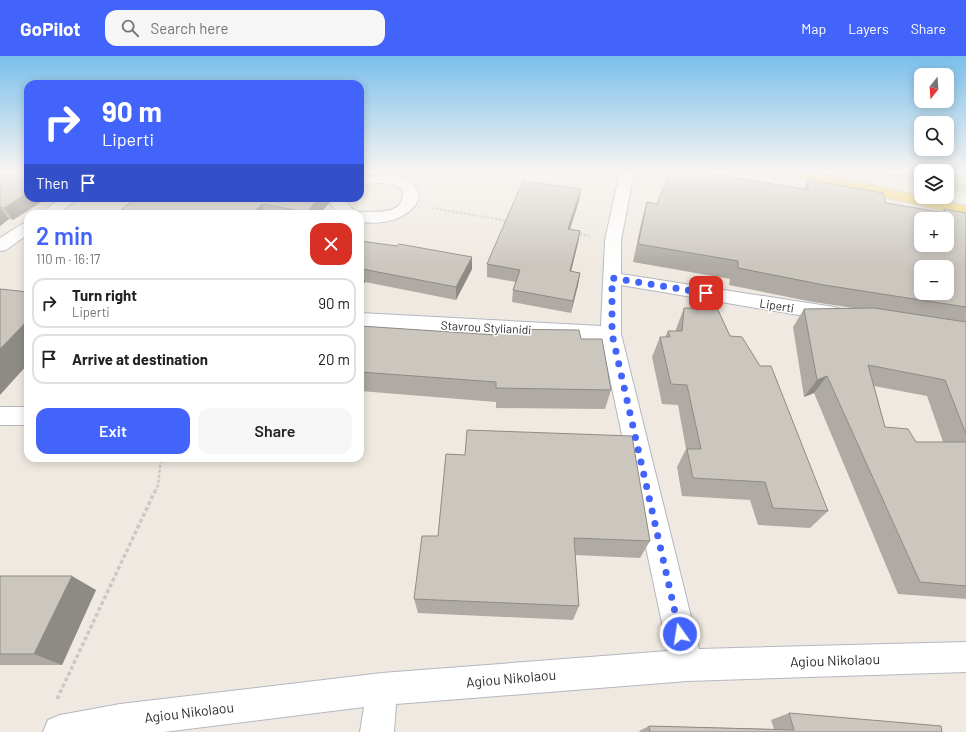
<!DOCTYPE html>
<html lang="en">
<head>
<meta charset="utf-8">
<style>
	body { margin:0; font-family:Barlow,sans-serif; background:#f6f6f6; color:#202124; height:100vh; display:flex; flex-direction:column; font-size:15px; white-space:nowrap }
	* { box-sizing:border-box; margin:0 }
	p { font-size:13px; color:#757577 }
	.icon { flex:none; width:22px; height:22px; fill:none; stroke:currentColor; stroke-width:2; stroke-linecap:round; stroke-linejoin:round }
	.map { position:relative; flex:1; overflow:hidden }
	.sheet { position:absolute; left:24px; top:154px; width:340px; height:252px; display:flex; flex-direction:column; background:#fff; border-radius:12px; box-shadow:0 2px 10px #0003 }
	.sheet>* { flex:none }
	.hud { position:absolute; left:24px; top:24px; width:340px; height:122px; border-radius:12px; box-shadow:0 2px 10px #0003; background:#4264fb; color:#fff; overflow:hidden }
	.needle { width:26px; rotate:197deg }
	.controls { position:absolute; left:914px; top:12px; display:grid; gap:8px }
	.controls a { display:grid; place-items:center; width:40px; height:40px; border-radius:8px; background:#fff; box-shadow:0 2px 10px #0003; font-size:20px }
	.pin { position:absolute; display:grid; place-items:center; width:34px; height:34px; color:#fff; margin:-17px; border-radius:8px; box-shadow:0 2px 6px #0006 }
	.me { position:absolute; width:44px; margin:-22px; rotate:347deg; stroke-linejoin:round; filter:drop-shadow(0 0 3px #0008) }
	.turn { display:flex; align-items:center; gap:14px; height:84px; padding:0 12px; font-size:18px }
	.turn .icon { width:52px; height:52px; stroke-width:2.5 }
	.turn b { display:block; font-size:28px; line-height:34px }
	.then { display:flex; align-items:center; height:38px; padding:0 12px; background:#0003; gap:8px; font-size:15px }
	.round { display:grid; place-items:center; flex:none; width:42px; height:42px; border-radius:12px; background:#f6f6f6 }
	.headline { display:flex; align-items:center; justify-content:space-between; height:68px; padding:0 12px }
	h1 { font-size:24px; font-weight:600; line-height:30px; color:#4264fb }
	.action { display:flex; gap:8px; margin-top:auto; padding:8px 12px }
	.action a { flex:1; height:46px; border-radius:12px; background:#4264fb; color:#fff; font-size:16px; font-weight:600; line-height:46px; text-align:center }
	.action a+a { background:#f6f6f6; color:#202124 }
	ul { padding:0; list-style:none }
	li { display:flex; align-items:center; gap:12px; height:50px; margin:0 8px 6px; padding:0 4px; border:2px solid #e0e0e0; border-radius:12px }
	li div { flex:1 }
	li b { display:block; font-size:15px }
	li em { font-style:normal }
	header { display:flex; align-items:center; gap:24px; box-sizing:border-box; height:56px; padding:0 20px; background:#4264fb; color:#fff }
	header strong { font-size:19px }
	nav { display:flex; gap:22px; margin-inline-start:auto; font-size:14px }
	.search { width:280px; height:36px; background:#f6f6f6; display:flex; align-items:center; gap:10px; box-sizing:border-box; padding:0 14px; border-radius:12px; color:#757577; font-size:15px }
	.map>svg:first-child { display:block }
	.cemetery { fill:#c8d9b8 }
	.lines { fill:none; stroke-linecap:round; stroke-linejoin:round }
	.minor-casing { stroke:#b4b7c1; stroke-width:2 }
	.major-casing { stroke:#c9c9c9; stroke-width:2 }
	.path-far2 { stroke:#c9c9c9; stroke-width:2; stroke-dasharray:2.5 1.5; stroke-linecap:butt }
	.path-far1 { stroke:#c9c9c9; stroke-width:2.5; stroke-dasharray:3 2; stroke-linecap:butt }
	.path { stroke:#c9c9c9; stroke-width:3.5; stroke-dasharray:4 2.5; stroke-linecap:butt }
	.minor { fill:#fff; fill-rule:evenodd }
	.major { fill:#f2d163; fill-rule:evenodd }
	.wall { fill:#afaba4; fill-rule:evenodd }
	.shaded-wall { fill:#8e8b86 }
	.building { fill:#cbc7bf; stroke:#8e8b86; fill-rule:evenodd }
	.route { stroke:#4264fb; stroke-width:7; stroke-dasharray:0 12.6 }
	.labels { text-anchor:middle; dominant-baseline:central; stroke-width:3; stroke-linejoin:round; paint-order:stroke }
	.street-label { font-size:12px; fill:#2e2e2e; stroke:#fff }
	.near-street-label { font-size:14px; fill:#2e2e2e; stroke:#fff }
</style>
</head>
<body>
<header>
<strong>GoPilot</strong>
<div class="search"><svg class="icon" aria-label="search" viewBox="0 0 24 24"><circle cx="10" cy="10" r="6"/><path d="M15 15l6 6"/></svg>Search here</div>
<nav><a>Map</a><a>Layers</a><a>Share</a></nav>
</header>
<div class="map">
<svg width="966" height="676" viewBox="0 0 966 676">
	<rect width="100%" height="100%" fill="#efe9e1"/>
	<!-- cemetery -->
	<g class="cemetery">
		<polygon points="870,116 921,116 921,127"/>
		<polygon points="947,116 966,116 966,138 947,133"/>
	</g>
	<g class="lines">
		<defs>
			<g id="minor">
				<polygon points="620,116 634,116 621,184 621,218 834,251 841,253 844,258 841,263 834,265 621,229 621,278 699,593 966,586 966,616 687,625 396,648 394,676 360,676 364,651 164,676 43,676 48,664 60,659 120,648 382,617 668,595 602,285 360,271 360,257 601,270 605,184"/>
				<path d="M383,119C399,120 418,123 419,142C410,164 382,169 360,166V158H340L331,149L330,142H346L347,147L356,157C373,153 404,163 403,135C394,124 373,127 360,129V121Z"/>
				<polygon points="61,142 79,142 58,158 40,158"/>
				<polygon points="28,166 28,178 6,194 0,195 0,182 22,168"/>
				<rect x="0" y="351" width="28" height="18"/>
			</g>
			<polygon id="major" points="789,116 813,116 966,150 966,160 796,120 791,119"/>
		</defs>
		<!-- minor casing -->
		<use href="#minor" class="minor-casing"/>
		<!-- major casing -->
		<use href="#major" class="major-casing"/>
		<!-- path-far2 -->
		<g class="path-far2">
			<polyline points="752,116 775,121"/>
			<polyline points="432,152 508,165"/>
			<polyline points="576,177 589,180"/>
		</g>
		<!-- path-far1 -->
		<polyline class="path-far1" points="155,436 158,429 161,402"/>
		<!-- path -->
		<polyline class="path" points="57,643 155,435"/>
		<!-- minor -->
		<use href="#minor" class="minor"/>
		<!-- major -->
		<use href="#major" class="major"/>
	</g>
	<!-- wall -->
	<g class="wall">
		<path d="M705,117L804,133L808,124L886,147L942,156L944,153L966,157V543L898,538L814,337L804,341L793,271L804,253L853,252L813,246L729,229L730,223L633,206L642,163L647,146L657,148ZM874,330L927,340L943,386H916L885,371Z"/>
		<polygon points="0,118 28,142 47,142 13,164 9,163 0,170"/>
		<polygon points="134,142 329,142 329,147 320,158 116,158 136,142"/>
		<polygon points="579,145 570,173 580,175 578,187 571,215 580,217 578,229 571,257 512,246 513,234 516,226 487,221 487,208"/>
		<polygon points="360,185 472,201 472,213 456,244 365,226 360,234"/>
		<polygon points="684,252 730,280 828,455 810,472 758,469 750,444 682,440 677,411 686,393 678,349 662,348 652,301 660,281 665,281 668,275 676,275 676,273"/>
		<polygon points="360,270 497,279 581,283 611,334 605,353 496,352 496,346 360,335"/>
		<polygon points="446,398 650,485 640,502 575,499 579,550 573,564 418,557 414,543 438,480"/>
		<polygon points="0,520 96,534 62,609 0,609"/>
		<polygon points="789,657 942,676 640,676 639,675 649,670 774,673 771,664"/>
	</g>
	<!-- shaded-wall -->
	<g class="shaded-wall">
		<polygon points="581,133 579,145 566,185 568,173"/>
		<polygon points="28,136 28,142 47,142 13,164 4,152"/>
		<polygon points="319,142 329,142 329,147 320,158 307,158 307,156"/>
		<polygon points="262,148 265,158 252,158"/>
		<polygon points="0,151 9,163 0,170"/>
		<polygon points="580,175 578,187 568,227 570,215"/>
		<polygon points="472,201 472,213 456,244 456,231"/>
		<polygon points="362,213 365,226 360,234 360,216"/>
		<polygon points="580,217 578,229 571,257 573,245"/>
		<polygon points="28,264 28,308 0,339 0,293"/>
		<polygon points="827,320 814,337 804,341 817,324"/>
		<polygon points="72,520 96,534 62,609 34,598"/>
	</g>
	<!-- building -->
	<g class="building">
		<path d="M670,116H706L705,117L808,134V124L883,137L886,147L945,157L944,153L966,157V251L824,229L738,212V205L638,188L647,146L657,148ZM921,163H947V189H921ZM921,211H947V237H921Z"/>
		<polygon points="2,117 28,123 28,136 4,152 0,151 0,118"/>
		<polygon points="523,125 581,133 568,173 580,175 570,215 580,217 573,245 513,234 520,214 487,208"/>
		<polygon points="136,142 319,142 307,156 262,148 252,158 116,158"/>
		<polygon points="360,185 397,190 399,188 472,201 456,231 362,213 360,216"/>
		<polygon points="0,233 28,236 28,264 0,293"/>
		<polygon points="684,252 717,252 730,280 742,281 760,310 771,310 828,455 773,452 765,426 693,422 687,393 701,393 687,329 671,328 660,281 670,281 668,275 682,275"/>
		<polygon points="874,252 966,266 966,378 945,324 868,309 885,371 908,373 916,386 966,386 966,530 920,526 827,320 817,324 804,253"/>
		<polygon points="360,270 497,279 497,273 579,274 581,283 602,283 611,334 496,332 496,326 360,316"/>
		<polygon points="467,374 632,380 650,485 574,482 579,550 414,543 422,480 438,480 446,398 465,399"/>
		<polygon points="0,520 72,520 34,598 0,598"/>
		<polygon points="789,657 941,670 942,676 650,676 649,670 794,674"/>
	</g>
	<!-- sky -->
	<linearGradient id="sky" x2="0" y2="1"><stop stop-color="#7abfeb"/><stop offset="0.55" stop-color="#f8f5f2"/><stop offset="1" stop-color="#f8f5f2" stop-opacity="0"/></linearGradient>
	<rect width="966" height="210" fill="url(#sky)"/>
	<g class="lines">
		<!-- route -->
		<polyline class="route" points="680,578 612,278 612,222 706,237"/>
	</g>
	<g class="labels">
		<!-- street labels -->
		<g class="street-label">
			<text transform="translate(777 249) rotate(9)">Liperti</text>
			<text transform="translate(486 271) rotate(3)">Stavrou Stylianidi</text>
		</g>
		<!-- near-street labels -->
		<g class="near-street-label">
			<text transform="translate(835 604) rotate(-2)">Agiou Nikolaou</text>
			<text transform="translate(511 622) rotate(-5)">Agiou Nikolaou</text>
			<text transform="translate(189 656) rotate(-7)">Agiou Nikolaou</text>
		</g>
	</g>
</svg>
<div class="controls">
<a><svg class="needle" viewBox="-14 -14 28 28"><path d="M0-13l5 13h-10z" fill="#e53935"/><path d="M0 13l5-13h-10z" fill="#757577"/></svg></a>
<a><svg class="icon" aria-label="search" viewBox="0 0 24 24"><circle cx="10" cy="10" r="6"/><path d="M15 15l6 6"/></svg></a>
<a><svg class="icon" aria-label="layers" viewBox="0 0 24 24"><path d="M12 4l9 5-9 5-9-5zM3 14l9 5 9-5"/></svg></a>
<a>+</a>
<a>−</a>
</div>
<div class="pin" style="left:706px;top:237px;background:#d93025"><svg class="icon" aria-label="arrive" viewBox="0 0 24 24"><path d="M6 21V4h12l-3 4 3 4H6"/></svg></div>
<svg class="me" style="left:680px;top:578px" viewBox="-20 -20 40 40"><circle r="17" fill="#4264fb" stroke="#fff" stroke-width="3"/><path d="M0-11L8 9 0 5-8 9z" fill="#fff"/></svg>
<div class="hud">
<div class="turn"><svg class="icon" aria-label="right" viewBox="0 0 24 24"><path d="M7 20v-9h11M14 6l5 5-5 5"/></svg><div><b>90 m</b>Liperti</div></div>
<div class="then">Then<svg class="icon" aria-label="arrive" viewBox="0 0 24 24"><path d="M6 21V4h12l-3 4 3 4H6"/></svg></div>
</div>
<section class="sheet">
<div class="headline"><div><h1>2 min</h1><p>110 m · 16:17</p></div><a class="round" style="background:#d93025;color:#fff"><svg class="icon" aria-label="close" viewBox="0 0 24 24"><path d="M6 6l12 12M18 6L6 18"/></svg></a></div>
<ul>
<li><svg class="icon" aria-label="right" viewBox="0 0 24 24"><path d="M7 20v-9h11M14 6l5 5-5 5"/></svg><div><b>Turn right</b><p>Liperti</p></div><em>90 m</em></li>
<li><svg class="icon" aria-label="arrive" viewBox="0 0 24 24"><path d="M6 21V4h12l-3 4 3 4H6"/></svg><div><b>Arrive at destination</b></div><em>20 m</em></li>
</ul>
<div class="action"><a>Exit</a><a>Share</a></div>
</section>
</div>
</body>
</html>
